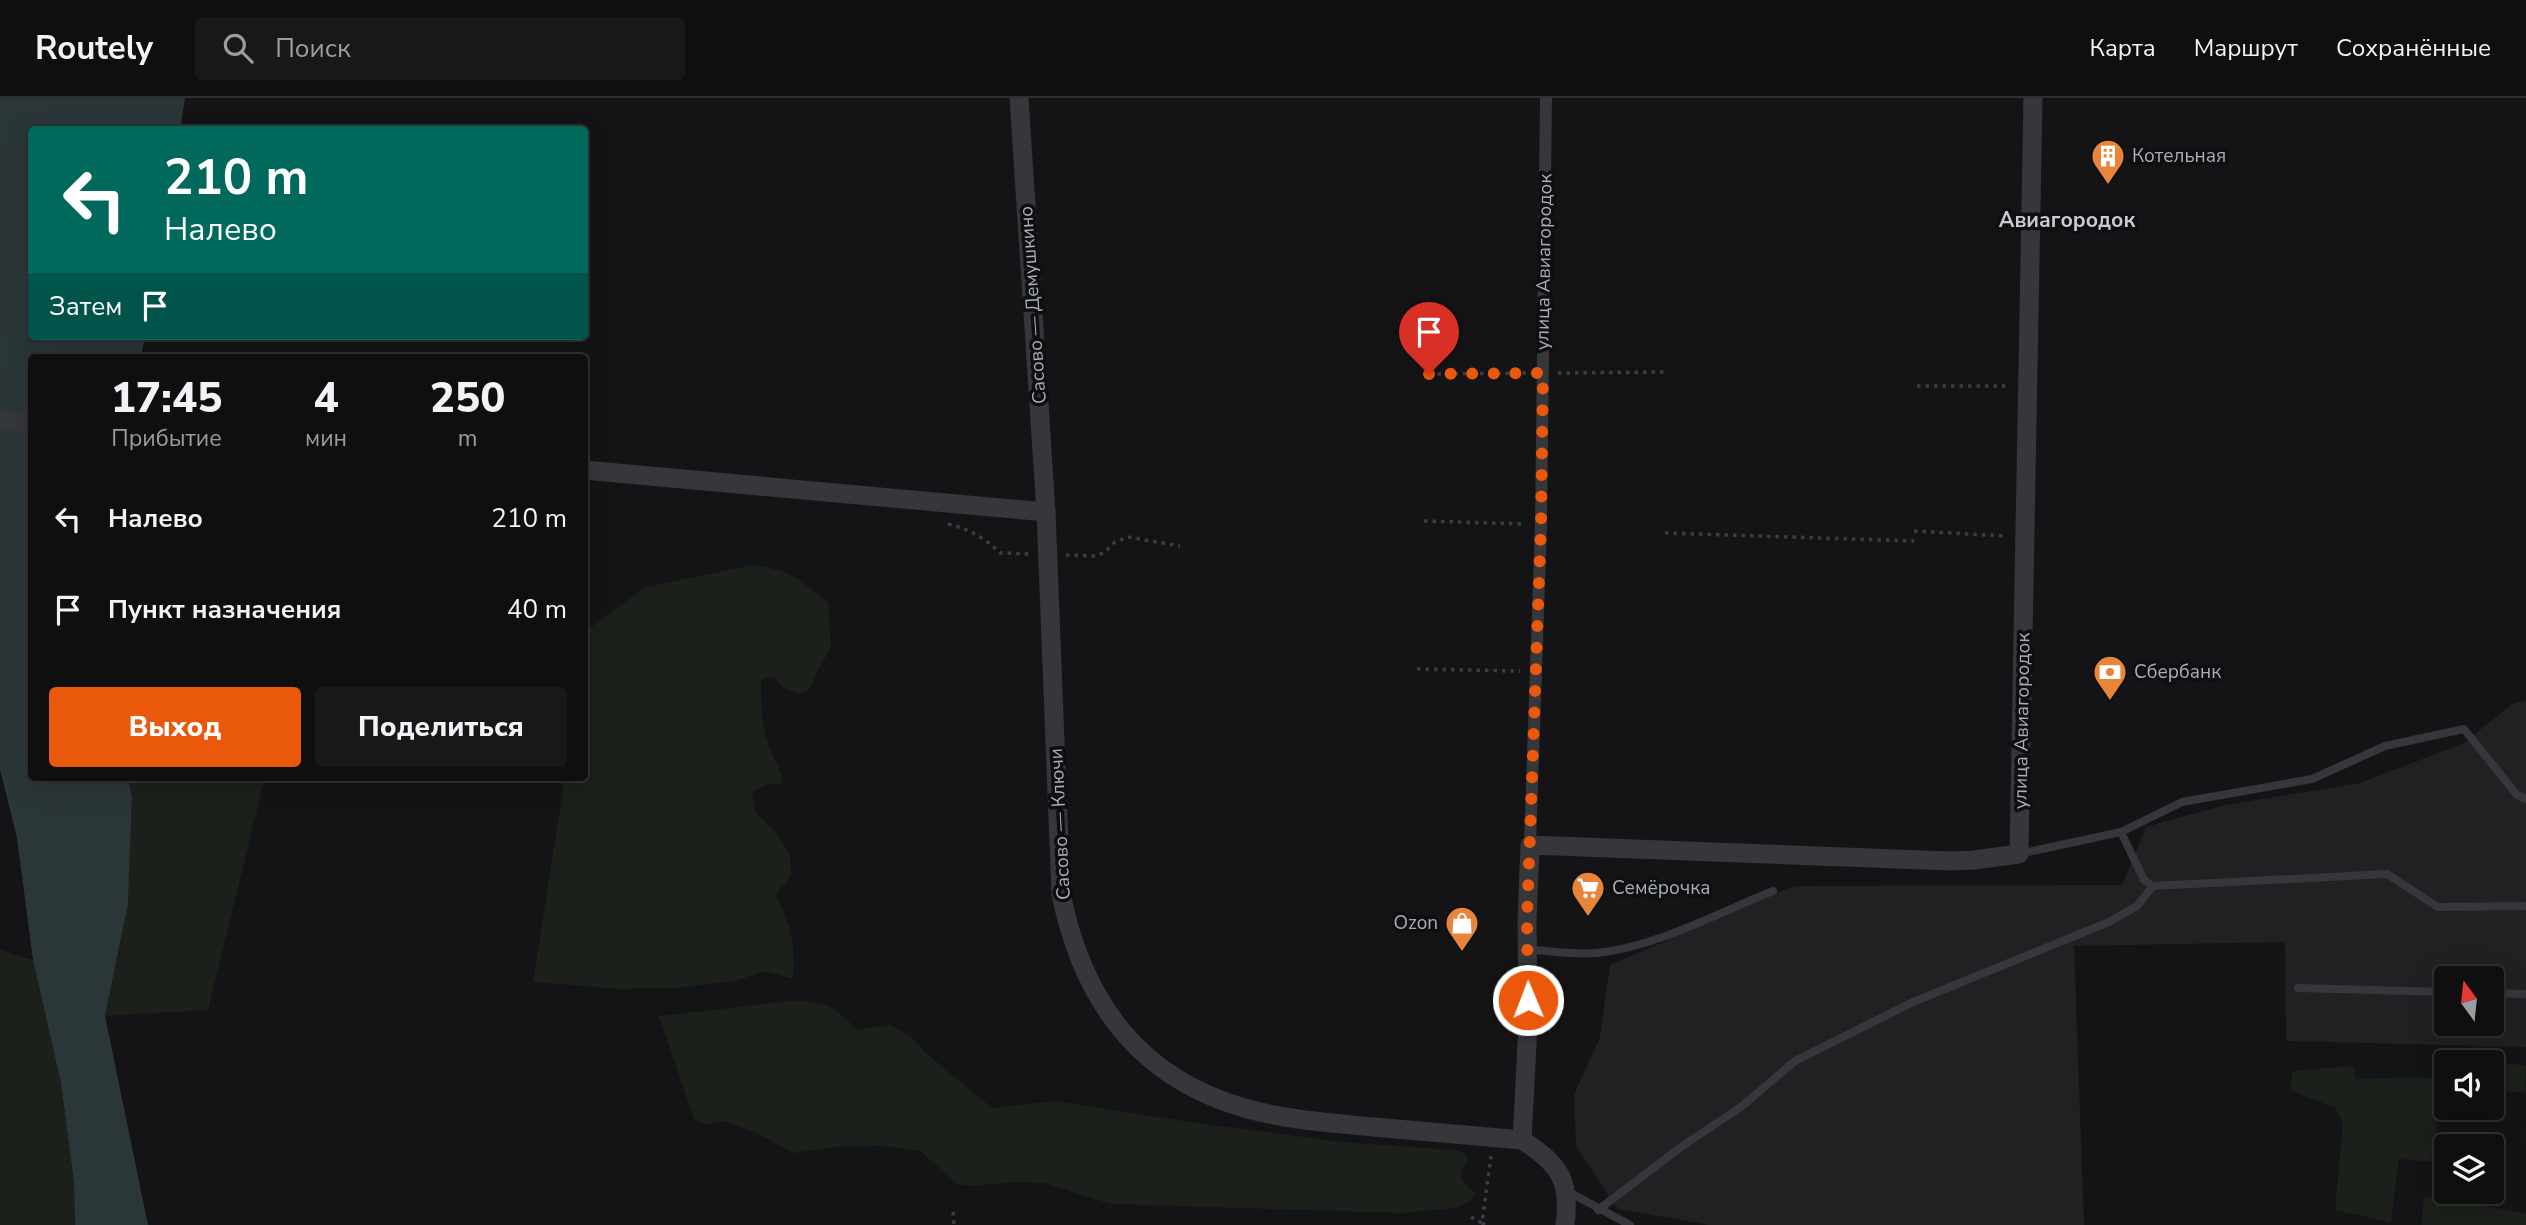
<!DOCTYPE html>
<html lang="ru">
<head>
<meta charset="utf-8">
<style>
	body { margin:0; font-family:"Nunito Sans",sans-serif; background:#181819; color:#f1f3f6; height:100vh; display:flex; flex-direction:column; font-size:26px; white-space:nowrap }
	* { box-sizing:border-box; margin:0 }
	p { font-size:23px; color:#9b9c9f }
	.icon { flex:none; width:38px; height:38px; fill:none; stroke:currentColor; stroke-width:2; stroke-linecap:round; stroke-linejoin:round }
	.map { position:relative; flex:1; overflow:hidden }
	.drawer { position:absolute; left:28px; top:256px; width:560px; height:427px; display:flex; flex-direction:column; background:#0f0f10; border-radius:7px; box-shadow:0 7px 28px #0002,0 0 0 2px #2f2f30 }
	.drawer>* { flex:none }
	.hud { position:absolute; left:28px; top:28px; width:560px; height:214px; border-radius:7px; box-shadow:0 7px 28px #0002,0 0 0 2px #2f2f30; background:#00695c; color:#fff; overflow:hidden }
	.needle { width:46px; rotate:345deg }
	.buttons { position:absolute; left:2434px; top:868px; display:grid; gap:14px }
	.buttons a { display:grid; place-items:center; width:70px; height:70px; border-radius:7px; background:#0f0f10; box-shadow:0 7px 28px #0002,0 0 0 2px #2f2f30; font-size:35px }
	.pin { position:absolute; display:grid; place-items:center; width:60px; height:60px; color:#fff; margin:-72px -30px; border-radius:50% 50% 50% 0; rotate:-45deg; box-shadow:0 0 7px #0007 }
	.pin .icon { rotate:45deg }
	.me { position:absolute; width:77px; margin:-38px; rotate:359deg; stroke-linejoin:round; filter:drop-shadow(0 0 5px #0008) }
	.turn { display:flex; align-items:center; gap:24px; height:147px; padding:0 21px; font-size:32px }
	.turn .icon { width:91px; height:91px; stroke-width:2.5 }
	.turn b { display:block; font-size:49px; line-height:60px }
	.then { display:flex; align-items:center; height:66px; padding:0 21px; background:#0003; gap:14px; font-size:26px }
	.eta { display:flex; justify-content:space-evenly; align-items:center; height:119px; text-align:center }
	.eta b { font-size:42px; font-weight:800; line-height:49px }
	.button { display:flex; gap:14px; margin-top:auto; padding:14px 21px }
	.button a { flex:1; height:80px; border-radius:7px; background:#ea580c; color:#fff; font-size:28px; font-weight:800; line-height:80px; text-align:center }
	.button a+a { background:#181819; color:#f1f3f6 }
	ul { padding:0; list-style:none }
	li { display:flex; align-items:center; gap:21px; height:91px; padding:0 21px }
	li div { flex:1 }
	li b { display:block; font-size:26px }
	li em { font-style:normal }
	header { display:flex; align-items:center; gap:42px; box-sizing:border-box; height:98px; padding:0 35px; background:#0f0f10; border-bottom:2px solid #2f2f30 }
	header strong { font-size:33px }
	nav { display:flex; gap:38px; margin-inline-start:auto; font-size:24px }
	.search { width:490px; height:63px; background:#181819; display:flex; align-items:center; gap:18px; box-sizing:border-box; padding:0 24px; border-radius:7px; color:#9b9c9f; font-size:26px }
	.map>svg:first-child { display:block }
	.built { fill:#202123; fill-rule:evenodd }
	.green { fill:#1b201a }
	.water { fill:#2b3639 }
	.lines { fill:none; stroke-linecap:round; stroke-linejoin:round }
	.path { stroke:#3b3e41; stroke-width:3.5; stroke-dasharray:3.5 5; stroke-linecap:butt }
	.service { stroke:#35373b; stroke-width:8 }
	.pedestrian { stroke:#35373b; stroke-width:12 }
	.tertiary { stroke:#35373b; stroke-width:19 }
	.route { stroke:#ea580c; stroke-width:12; stroke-dasharray:0 21.6 }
	.labels { text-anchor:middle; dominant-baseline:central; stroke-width:7; stroke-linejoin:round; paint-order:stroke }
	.poi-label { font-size:19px; fill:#a7afb5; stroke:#0f0f11; text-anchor:start }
	.street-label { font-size:19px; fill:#a7afb5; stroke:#0f0f11 }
	.neighbourhood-label { font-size:21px; font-weight:bold; fill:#c7ccd2; stroke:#0f0f11 }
</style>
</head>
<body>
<header>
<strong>Routely</strong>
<div class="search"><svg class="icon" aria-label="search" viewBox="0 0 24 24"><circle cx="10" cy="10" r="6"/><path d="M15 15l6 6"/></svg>Поиск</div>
<nav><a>Карта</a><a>Маршрут</a><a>Сохранённые</a></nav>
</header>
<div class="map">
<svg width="2526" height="1127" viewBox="0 0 2526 1127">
	<rect width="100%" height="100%" fill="#141416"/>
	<!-- built -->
	<path class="built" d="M2526,602V949L2286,943L2285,844L2074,848L2084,1127H1709L1617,1111L1576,1048L1574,997L1600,939L1610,867L1794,788L2122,787L2146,729L2225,707L2360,685L2464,645L2512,606ZM2446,880H2492V926H2446Z"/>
	<!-- green -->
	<g class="green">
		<path d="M753,467C789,472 801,481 828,505L831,550L816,575L813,585L808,592L799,596L784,590L775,580L766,579L761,583C761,604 761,628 769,649C774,663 782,669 782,685L765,687L752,694L756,715L776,735L790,756L791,778L776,797C792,833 795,841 793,881L765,873L735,883L676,890L621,891L533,884L565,679H584V551L588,531L646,489Z"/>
		<polygon points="128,679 265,679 208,912 105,918 128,806 132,699"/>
		<polygon points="0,852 33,862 61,985 74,1085 75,1127 0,1127"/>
		<path d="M791,903C827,903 832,907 857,932L891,927L911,939L927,956L992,1010L1055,1003L1203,1026L1343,1044L1456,1052L1467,1057L1468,1061L1461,1074L1462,1082L1475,1096L1470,1103L1457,1110L1401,1115L1111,1106L1044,1085L1016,1084L971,1088L957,1086L920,1053L882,1048L836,1049L793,1055L759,1036L724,1023L704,1027L694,1021L659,918Z"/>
		<polygon points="2492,965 2526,967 2525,994 2492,993"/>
		<polygon points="2353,968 2356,981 2412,979 2444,981 2431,1064 2399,1061 2391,1124 2335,1112 2343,1025 2335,1010 2290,992 2293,973"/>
		<polygon points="2424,1098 2526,1115 2526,1127 2421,1127"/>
	</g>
	<!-- water -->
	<polygon class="water" points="0,0 185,0 180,31 32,32 32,238 145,238 141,259 32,259 32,679 128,679 132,699 128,806 105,918 148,1127 75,1127 74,1085 61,985 33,862 17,740 0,671"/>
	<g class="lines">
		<!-- path -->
		<g class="path">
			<polyline points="1558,275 1668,274"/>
			<polyline points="1429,276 1529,275"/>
			<polyline points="1917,288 2009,288"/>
			<polyline points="1424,423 1524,426"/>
			<path d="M948,426C969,431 985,440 1000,455L1030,456"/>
			<polyline points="1914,433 2006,438"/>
			<polyline points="1665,435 1914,443"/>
			<polyline points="1066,457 1094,458 1104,455 1115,444 1128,439 1180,448"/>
			<polyline points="1417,571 1520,573"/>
			<polyline points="953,1114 954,1127"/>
			<polyline points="1471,1119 1482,1125"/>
			<polyline points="1485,1127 1482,1125 1491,1058"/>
		</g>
		<!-- service -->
		<g class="service">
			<polyline points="2121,734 2144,782 2153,788 2387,776 2438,809 2526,808"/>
			<polyline points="2019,756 2121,734 2182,704 2312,681 2385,648 2464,631 2517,697 2526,701"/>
			<path d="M1527,851C1550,853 1574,857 1597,855C1656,849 1718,815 1773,793"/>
			<polyline points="2298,890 2446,894"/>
			<polyline points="2492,895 2526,896"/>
			<polyline points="1567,1093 1630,1127"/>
			<polyline points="1598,1112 1681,1049 1741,1009 1795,963 1913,904 2109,824 2137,808 2153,788"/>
		</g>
		<!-- pedestrian -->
		<polyline class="pedestrian" points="1530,747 1541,426 1546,0"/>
		<!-- tertiary -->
		<g class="tertiary">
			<path d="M1019,0L1046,414L1061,796C1083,904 1139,981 1248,1011C1288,1022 1333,1025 1374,1029C1423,1033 1473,1038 1522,1042C1559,1066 1571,1082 1565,1127"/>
			<polyline points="0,322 32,325"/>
			<polyline points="584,372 1046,414"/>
			<polyline points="1522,1042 1528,927 1527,822 1530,747 1950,763 1974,762 2019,756 2033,0"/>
		</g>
	</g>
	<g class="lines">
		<!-- route -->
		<polyline class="route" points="1429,276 1543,275 1541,426 1527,822 1528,902"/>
	</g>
	<!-- icons -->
	<defs>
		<symbol id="building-pin" viewBox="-11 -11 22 30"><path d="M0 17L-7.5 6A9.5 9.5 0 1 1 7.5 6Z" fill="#e8853a" stroke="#0f0f11"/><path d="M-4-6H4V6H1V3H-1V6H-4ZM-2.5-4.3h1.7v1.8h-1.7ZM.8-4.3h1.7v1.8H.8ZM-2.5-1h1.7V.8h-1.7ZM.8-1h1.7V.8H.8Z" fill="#fff"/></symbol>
		<symbol id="bank-pin" viewBox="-11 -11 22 30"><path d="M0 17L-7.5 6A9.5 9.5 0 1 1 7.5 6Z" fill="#e8853a" stroke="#0f0f11"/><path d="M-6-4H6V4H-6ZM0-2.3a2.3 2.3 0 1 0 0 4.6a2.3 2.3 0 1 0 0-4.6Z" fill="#fff"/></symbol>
		<symbol id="supermarket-pin" viewBox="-11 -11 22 30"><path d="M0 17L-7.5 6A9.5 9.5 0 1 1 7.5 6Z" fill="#e8853a" stroke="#0f0f11"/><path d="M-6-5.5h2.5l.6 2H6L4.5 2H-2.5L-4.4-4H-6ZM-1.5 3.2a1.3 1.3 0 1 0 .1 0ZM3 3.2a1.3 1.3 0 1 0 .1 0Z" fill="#fff"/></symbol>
		<symbol id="shop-pin" viewBox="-11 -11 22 30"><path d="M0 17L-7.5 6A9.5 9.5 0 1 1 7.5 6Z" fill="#e8853a" stroke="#0f0f11"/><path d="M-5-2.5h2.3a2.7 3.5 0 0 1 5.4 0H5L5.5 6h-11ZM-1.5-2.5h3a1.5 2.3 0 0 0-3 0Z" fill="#fff"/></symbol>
	</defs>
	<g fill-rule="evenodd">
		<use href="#building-pin" x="2089" y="39" width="38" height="52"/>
		<use href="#bank-pin" x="2091" y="555" width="38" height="52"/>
		<use href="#supermarket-pin" x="1569" y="771" width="38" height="52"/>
		<use href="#shop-pin" x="1443" y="806" width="38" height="52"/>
	</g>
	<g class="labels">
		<!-- poi labels -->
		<g class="poi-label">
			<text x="2132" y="58">Котельная</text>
			<text x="2134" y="574">Сбербанк</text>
			<text x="1612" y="790">Семёрочка</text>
			<text x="1438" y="825" text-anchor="end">Ozon</text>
		</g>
		<!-- street labels -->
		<g class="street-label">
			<text transform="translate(1544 164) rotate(-89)">улица Авиагородок</text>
			<text transform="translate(1033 207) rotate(-94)">Сасово — Демушкино</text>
			<text transform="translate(2022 623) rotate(-89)">улица Авиагородок</text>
			<text transform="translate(1060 726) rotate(-93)">Сасово — Ключи</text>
		</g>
		<!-- neighbourhood labels -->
		<g class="neighbourhood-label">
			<text x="2067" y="122">Авиагородок</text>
		</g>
	</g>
</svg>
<div class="buttons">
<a><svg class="needle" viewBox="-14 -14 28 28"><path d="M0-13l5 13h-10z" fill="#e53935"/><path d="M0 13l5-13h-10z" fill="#9b9c9f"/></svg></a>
<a><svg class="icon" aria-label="sound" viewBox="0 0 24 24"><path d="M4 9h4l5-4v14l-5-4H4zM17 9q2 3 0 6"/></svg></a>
<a><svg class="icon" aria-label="layers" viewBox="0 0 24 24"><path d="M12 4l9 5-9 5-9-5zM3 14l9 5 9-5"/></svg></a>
</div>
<div class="pin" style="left:1429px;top:276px;background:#d93025"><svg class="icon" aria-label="arrive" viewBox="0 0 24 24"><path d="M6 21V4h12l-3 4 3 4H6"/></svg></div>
<svg class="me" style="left:1528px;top:902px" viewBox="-20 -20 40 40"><circle r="17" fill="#ea580c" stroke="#fff" stroke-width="3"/><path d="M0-11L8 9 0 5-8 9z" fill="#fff"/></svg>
<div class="hud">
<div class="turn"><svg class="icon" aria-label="left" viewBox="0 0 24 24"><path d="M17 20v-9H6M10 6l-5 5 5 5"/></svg><div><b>210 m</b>Налево</div></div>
<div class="then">Затем<svg class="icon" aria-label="arrive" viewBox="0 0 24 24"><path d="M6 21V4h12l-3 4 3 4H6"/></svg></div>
</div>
<section class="drawer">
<div class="eta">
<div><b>17:45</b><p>Прибытие</p></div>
<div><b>4</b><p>мин</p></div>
<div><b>250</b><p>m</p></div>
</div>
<ul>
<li><svg class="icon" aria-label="left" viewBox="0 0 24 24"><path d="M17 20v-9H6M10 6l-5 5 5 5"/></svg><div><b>Налево</b></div><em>210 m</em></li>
<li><svg class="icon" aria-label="arrive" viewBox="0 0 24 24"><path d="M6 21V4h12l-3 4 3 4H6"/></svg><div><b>Пункт назначения</b></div><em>40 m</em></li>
</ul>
<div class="button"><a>Выход</a><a>Поделиться</a></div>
</section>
</div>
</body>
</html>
